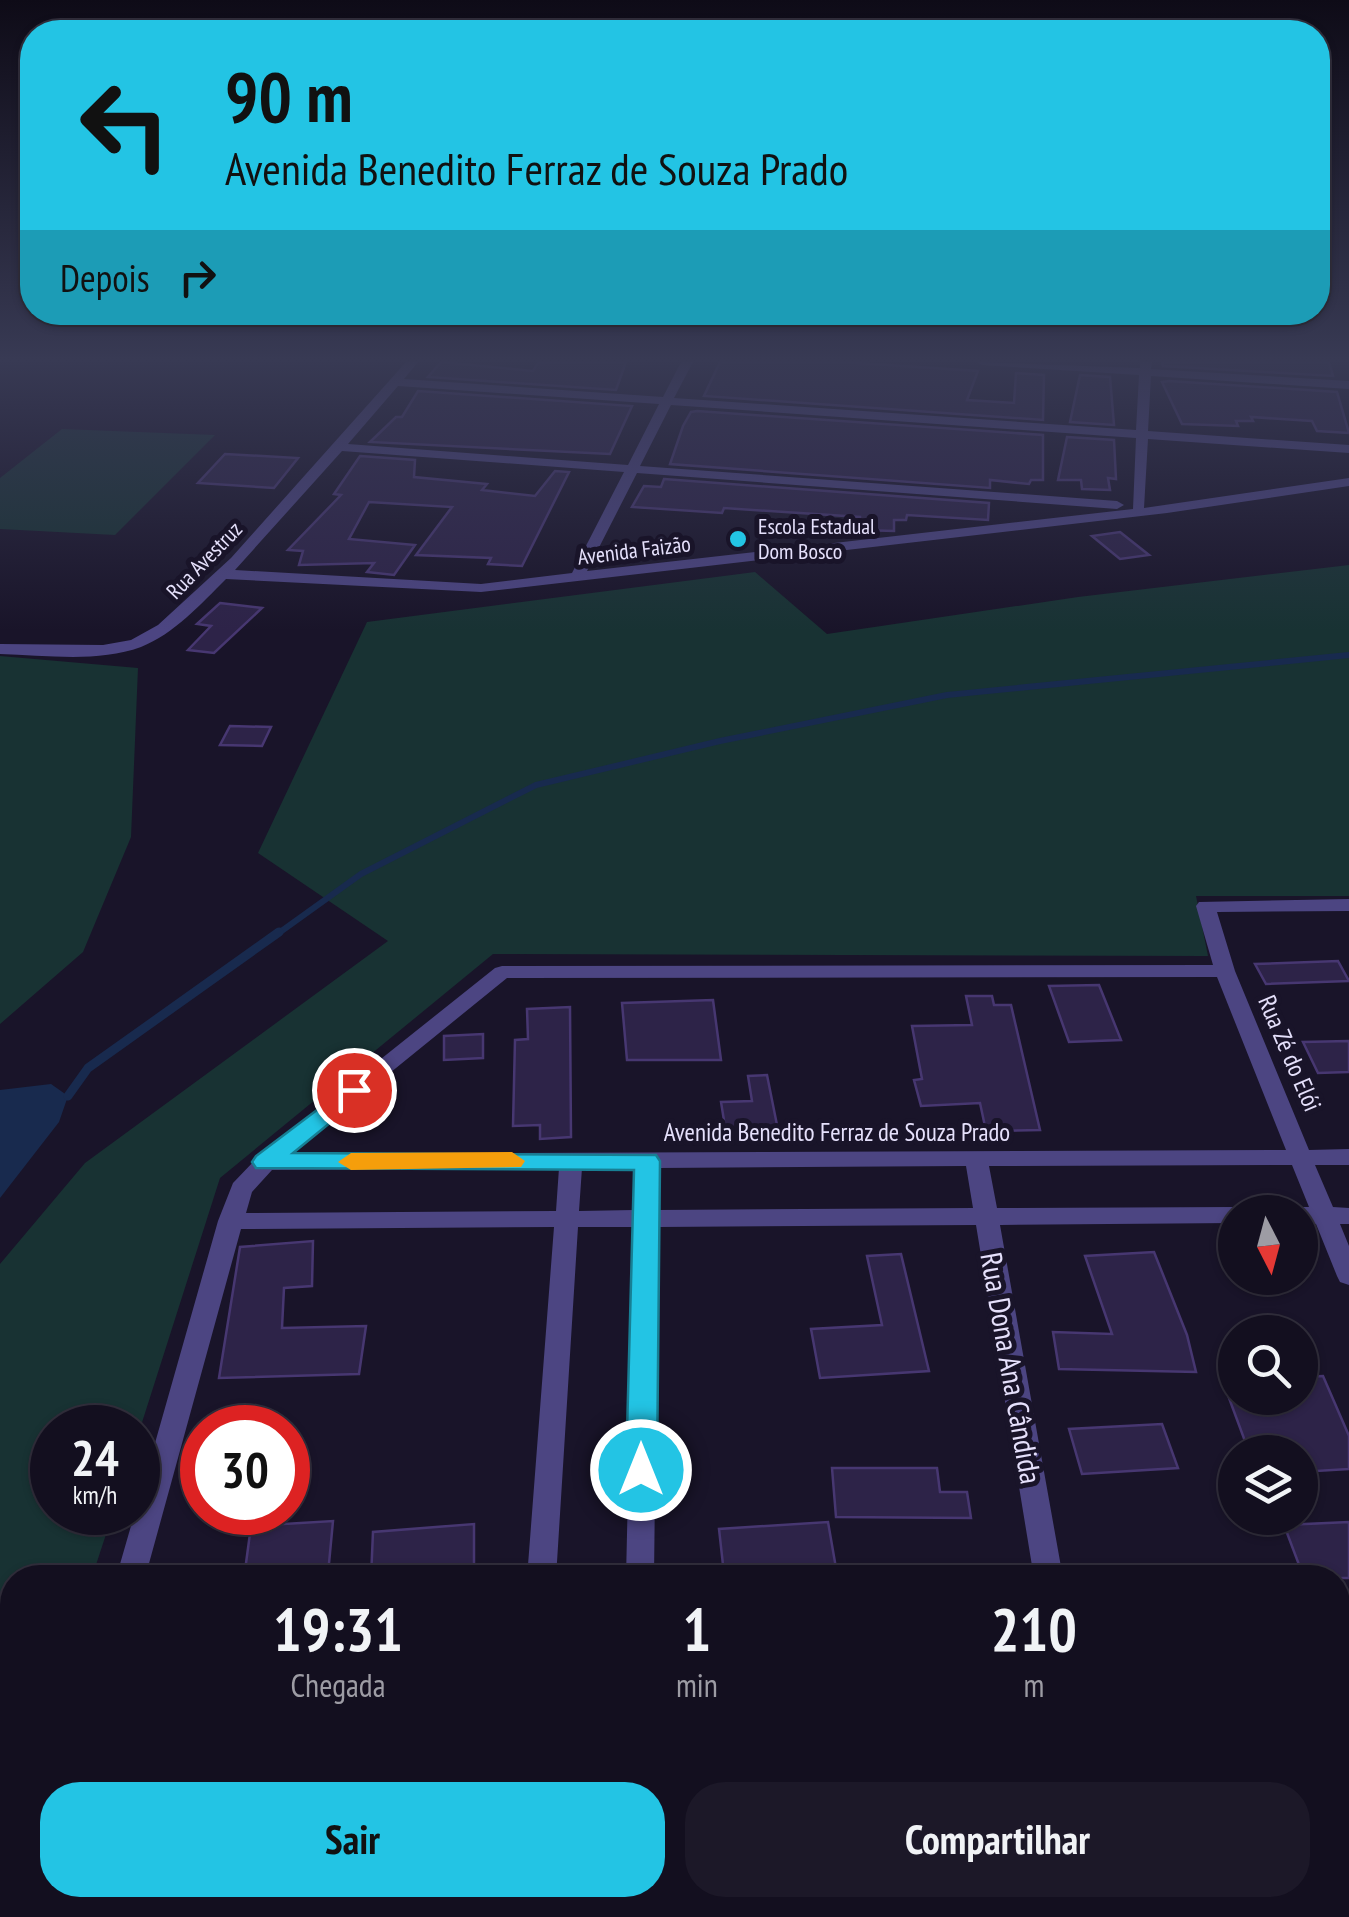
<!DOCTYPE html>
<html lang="pt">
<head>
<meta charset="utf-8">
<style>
	body { margin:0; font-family:"PT Sans Narrow",sans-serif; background:#1c1828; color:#f1f3f6; height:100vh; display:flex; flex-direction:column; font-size:38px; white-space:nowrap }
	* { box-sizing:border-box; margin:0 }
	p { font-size:32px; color:#9d9ca4 }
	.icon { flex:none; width:55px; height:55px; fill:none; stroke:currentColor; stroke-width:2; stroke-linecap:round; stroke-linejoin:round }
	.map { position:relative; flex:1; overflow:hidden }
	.sheet { position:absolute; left:0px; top:1565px; width:1350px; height:352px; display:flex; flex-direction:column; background:#130f1f; border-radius:40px 40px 0 0; box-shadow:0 2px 8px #0004,0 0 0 2px #322f3d }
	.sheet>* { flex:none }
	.hud { position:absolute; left:20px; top:20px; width:1310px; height:305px; border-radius:40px; box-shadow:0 2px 8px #0004,0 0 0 2px #322f3d; background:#23c4e4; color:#111; overflow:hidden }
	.needle { width:65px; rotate:174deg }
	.controls { position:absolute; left:1218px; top:1195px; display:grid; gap:20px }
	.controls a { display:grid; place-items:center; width:100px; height:100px; border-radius:50%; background:#130f1f; box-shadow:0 2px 8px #0004,0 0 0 2px #322f3d; font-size:50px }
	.speed { position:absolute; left:30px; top:1405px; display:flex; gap:20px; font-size:50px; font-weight:700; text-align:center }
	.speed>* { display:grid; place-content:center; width:130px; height:130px; border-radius:50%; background:#130f1f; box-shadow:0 2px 8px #0004,0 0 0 2px #322f3d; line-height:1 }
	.speed small { font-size:25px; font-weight:400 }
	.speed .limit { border:15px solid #d22; background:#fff; color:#111 }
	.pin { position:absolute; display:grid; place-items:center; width:85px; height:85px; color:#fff; margin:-42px; border:5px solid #fff; border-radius:50%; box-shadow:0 2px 10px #0007 }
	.me { position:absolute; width:110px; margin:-55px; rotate:0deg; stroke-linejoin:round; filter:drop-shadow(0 0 8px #0008) }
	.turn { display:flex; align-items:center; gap:35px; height:210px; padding:0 40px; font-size:45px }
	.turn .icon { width:130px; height:130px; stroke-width:2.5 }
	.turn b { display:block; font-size:70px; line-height:85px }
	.then { display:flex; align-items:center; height:95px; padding:0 40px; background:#0003; gap:20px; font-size:38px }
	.eta { display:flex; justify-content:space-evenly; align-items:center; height:170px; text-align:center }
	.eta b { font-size:60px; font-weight:700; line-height:70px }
	.action { display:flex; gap:20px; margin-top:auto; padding:20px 40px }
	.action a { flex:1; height:115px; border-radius:40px; background:#23c4e4; color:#111; font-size:40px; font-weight:700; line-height:115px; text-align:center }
	.action a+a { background:#1c1828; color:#f1f3f6 }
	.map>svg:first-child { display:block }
	.green { fill:#183233 }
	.water { fill:#182a4e }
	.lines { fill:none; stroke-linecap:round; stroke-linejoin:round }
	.stream-far1 { stroke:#182a4e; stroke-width:6 }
	.stream { stroke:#182a4e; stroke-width:9 }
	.building { fill:#2d2348; stroke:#473771; stroke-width:2.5 }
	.minor { fill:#4c4582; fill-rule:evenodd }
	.route { fill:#23c4e4; stroke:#177f94; stroke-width:2.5 }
	.slow { fill:#f59e0b }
	.poi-dot { fill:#23c4e4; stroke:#191429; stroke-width:4 }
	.labels { text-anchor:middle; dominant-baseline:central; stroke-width:10; stroke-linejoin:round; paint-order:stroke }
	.far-poi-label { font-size:22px; fill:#e5e0fb; stroke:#191429; text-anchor:start }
	.far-street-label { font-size:22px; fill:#e5e0fb; stroke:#191429 }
	.street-label { font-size:25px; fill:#e5e0fb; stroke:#191429 }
	.near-street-label { font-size:30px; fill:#e5e0fb; stroke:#191429 }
</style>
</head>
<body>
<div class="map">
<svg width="1349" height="1917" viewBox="0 0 1349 1917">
	<rect width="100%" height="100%" fill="#191429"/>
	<!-- green -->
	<g class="green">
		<polygon points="62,429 215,435 115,535 0,529 0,478"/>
		<polygon points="1349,565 1349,896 1196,896 1208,956 493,954 220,1178 138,1435 138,1428 52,1428 52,1512 113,1513 92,1577 12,1578 12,1824 9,1836 0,1835 0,1264 85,1163 388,941 258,853 367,622 755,572 827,634 1078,597"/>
		<polygon points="0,656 138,668 131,837 83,952 0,1024"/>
	</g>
	<!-- water -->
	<polygon class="water" points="51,1084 68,1096 59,1122 0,1198 0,1090"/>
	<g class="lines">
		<!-- stream-far1 -->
		<polyline class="stream-far1" points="276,935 361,874 536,785 720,741 947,695 1349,655"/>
		<!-- stream -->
		<polyline class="stream" points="68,1096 88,1068 279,932"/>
	</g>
	<!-- building -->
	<g class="building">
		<polygon points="441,362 533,371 538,363 626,362 616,390 428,377"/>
		<polygon points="720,362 842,362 978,371 967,400 1014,403 1016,373 1044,375 1043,420 704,396"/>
		<polygon points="1162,362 1329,362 1333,376 1163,366"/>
		<polygon points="1080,375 1110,377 1114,425 1070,422"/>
		<polygon points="1169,381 1337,392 1349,433 1317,431 1312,421 1251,417 1253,421 1236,421 1238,426 1182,424 1162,382"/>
		<polygon points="418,391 632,406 610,454 370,442 396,417 402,417"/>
		<polygon points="697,411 1043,435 1043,480 1031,480 1029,484 990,480 990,488 670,464 683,426 691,412"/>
		<polygon points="1067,437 1114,440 1116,479 1108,478 1110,490 1082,489 1081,480 1058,480"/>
		<polygon points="225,454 298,458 274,488 198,483"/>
		<polygon points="360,456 415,460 414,477 487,484 482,490 535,496 555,471 569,472 522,566 488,564 491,558 416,555 452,507 369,502 349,539 415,545 394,575 367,572 374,563 299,565 303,551 288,550 341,495 334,494"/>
		<polygon points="664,479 989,503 988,520 907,515 906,520 894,520 894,531 860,530 860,517 724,508 722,513 632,507 644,486 661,487"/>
		<polygon points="1120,532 1149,555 1120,559 1092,536"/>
		<polygon points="220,603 262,608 214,653 188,650 211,626 197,624"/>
		<polygon points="230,726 271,727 262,746 220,745"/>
		<polygon points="1338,961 1349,981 1266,984 1255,964"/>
		<polygon points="1099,985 1121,1040 1069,1042 1049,986"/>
		<polygon points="966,996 992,996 994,1005 1011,1005 1040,1130 986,1131 980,1103 921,1106 914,1080 922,1079 912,1026 972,1025"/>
		<polygon points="713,1000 721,1060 627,1060 622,1003"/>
		<polygon points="570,1007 571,1137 540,1139 540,1125 513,1126 515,1040 528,1039 527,1009"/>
		<polygon points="483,1034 483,1058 444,1060 444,1036"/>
		<polygon points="1349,1041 1349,1072 1318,1073 1303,1042"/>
		<polygon points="767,1075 778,1130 726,1133 721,1102 752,1101 748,1076"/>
		<polygon points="313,1241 312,1286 284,1288 282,1328 366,1326 359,1374 219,1378 240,1247"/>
		<polygon points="1154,1252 1187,1335 1196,1372 1059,1369 1053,1332 1112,1334 1085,1256"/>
		<polygon points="901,1254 929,1371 820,1378 811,1329 882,1325 867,1256"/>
		<polygon points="1323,1376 1349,1436 1349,1469 1300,1472 1300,1452 1249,1452 1229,1398 1300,1398 1300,1377"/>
		<polygon points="1162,1424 1178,1468 1082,1474 1069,1429"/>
		<polygon points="832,1468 937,1468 940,1492 967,1492 971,1518 836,1517"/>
		<polygon points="333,1521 328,1574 244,1578 251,1526"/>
		<polygon points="828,1522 836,1568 724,1574 719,1529"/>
		<polygon points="1349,1522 1349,1578 1304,1578 1284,1525"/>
		<polygon points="474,1524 474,1572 371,1578 373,1532"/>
	</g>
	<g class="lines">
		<!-- minor -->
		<g class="minor">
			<path d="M406,362H418L404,379L663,397L681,362H693L674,398L1136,430L1139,375L982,365L977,362L1140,368V362H1152L1151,369L1349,381V389L1151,376L1148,431L1349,445V453L1148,439L1144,508L1349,478V486L1167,513L481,592L226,579C201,604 174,634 141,647C97,663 45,655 0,654V644L103,645L131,640L158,625L231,558ZM398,386L659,404L628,465L348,444ZM671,405L1136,438L1133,509L587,571L637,473L1117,509L1124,505L1117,501L640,466ZM342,451L624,472L572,573L481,584L235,570Z"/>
			<path d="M1349,899V911L1217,912L1235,971L1309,1150L1349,1149V1165H1315L1333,1207L1349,1208V1224H1340L1349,1246V1285L1340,1282L1337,1276L1316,1224L1300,1223V1212H1290L1300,1207H1309L1292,1165L989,1166L997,1208L1235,1207L1245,1212H1235V1223L1000,1225L1063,1578H1034L976,1225L658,1227L654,1578H626L634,1227H578L556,1578H527L554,1227L241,1229L145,1578H116L135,1512H138V1503L218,1221L233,1183L258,1157L495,968L502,966L1213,965L1196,906L1199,902ZM1217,977L1286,1150L290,1154L507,978ZM966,1166L973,1208L658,1210V1168ZM559,1168L556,1211L246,1213L252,1192L272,1170ZM582,1168H635L634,1210L579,1211Z"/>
			<rect x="1338" y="1864" width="11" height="32"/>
			<polygon points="0,1872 12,1873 12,1905 0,1904"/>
			<polygon points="22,1905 56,1905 53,1917 19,1917"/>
			<polygon points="501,1905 535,1905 534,1917 500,1917"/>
			<rect x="620" y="1905" width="34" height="12"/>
			<polygon points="1089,1905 1123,1905 1125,1917 1091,1917"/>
		</g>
	</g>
	<!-- sky -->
	<linearGradient id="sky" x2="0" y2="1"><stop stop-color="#0e0b17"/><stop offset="0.57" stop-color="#383a54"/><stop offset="1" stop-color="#383a54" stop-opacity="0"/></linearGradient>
	<rect width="1349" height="631" fill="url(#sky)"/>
	<!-- route -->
	<polygon class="route" points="354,1082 366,1090 363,1096 293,1153 656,1155 660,1161 657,1470 652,1478 641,1482 630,1478 626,1470 634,1170 256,1168 252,1162 256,1156"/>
	<!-- slow -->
	<polygon class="slow" points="512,1152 525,1161 521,1167 351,1170 338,1162 351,1153"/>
	<!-- markers -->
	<circle class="poi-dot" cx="738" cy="539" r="10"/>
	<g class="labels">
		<!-- far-poi labels -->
		<g class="far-poi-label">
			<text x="758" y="526">Escola Estadual<tspan x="758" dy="25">Dom Bosco</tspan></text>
		</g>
		<!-- far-street labels -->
		<g class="far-street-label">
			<text transform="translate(634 550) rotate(-7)">Avenida Faizão</text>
			<text transform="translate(204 560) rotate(-46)">Rua Avestruz</text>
		</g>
		<!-- street labels -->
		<g class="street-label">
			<text transform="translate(1290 1053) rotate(67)">Rua Zé do Elói</text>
			<text x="837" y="1132">Avenida Benedito Ferraz de Souza Prado</text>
		</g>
		<!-- near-street labels -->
		<g class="near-street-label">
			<text transform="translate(1012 1368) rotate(80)">Rua Dona Ana Cândida</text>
		</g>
	</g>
</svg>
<div class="controls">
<a><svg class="needle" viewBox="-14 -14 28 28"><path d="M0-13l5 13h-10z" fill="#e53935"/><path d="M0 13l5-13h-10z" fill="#9d9ca4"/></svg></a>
<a><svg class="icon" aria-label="search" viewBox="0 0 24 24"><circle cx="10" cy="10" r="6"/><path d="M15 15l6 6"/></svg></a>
<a><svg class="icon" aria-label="layers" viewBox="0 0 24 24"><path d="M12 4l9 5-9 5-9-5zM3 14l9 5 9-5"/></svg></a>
</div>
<div class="speed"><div>24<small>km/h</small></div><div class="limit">30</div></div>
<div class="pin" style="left:354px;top:1090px;background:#d93025"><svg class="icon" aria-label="arrive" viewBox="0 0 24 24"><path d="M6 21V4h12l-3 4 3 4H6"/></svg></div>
<svg class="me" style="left:641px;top:1470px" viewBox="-20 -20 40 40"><circle r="17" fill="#23c4e4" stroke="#fff" stroke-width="3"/><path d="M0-11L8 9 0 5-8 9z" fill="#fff"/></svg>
<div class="hud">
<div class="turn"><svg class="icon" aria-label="left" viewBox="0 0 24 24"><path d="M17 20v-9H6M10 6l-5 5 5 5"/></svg><div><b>90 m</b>Avenida Benedito Ferraz de Souza Prado</div></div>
<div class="then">Depois<svg class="icon" aria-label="right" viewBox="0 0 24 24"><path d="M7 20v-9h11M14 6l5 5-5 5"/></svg></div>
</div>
<section class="sheet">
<div class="eta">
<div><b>19:31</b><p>Chegada</p></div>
<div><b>1</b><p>min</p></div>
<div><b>210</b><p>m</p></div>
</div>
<div class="action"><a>Sair</a><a>Compartilhar</a></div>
</section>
</div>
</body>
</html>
